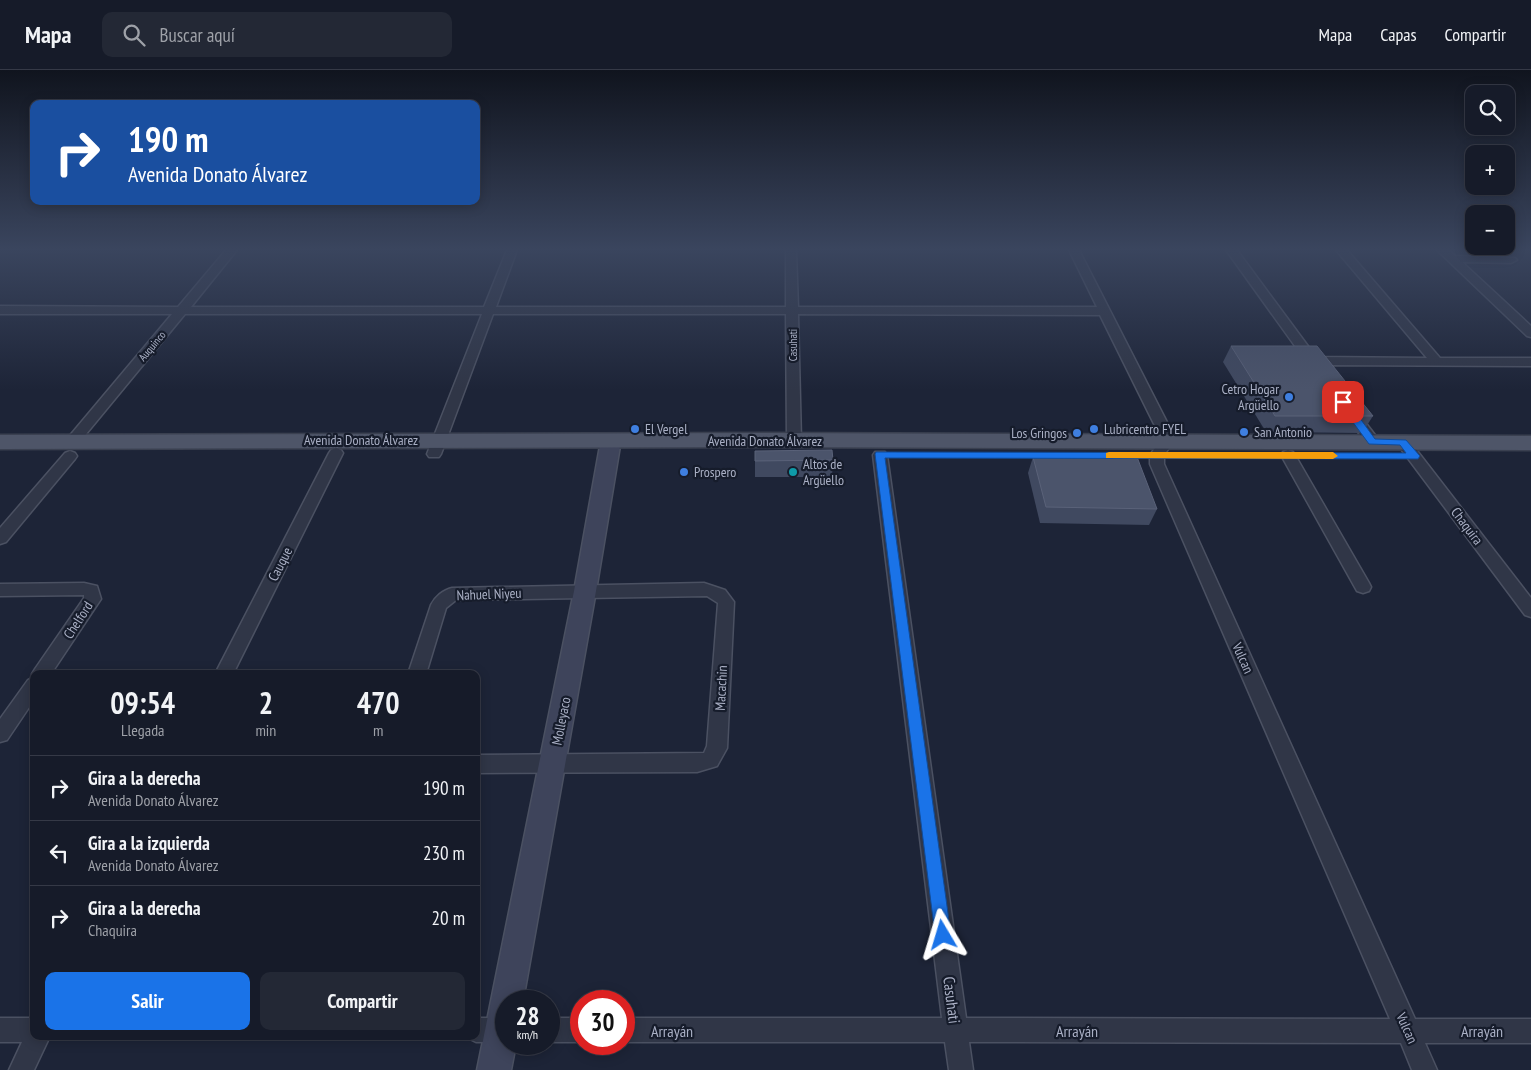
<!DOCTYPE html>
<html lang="es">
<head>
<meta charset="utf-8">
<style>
	body { margin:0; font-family:"PT Sans Narrow",sans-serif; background:#232835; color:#f1f3f6; height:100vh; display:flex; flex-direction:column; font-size:19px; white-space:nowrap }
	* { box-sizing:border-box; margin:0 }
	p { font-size:16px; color:#9ea1a8 }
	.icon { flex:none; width:28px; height:28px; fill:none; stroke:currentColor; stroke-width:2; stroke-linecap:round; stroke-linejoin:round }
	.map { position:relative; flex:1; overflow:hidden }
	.side { position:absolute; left:30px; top:600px; width:450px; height:370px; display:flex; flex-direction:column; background:#161b29; border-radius:10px; box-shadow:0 2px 12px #0003,0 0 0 1px #353946 }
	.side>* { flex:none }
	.guide { position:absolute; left:30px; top:30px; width:450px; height:105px; border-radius:10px; box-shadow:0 2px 12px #0003,0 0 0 1px #353946; background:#1a4fa0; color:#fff; overflow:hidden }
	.tools { position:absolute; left:1465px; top:15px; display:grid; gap:10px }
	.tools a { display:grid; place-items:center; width:50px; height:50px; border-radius:10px; background:#161b29; box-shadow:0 2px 12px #0003,0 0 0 1px #353946; font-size:25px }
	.speed { position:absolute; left:495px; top:920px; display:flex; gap:10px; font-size:25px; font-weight:700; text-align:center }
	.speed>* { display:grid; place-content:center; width:65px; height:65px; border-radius:50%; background:#161b29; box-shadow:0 2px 12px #0003,0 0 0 1px #353946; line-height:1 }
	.speed small { font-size:12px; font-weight:400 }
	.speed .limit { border:8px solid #d22; background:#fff; color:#111 }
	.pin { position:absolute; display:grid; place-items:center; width:42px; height:42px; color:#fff; margin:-21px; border-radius:10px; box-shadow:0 2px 8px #0006 }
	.me { position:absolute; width:55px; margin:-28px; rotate:353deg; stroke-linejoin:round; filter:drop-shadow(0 0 4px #0008) }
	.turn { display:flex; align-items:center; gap:18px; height:105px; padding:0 15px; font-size:22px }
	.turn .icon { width:65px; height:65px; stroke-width:2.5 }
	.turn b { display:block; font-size:35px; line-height:42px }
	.eta { display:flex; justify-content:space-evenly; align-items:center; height:85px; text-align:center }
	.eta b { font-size:30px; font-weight:700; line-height:35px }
	.action { display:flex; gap:10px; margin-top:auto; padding:10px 15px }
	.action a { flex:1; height:58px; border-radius:10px; background:#1a73e8; color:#fff; font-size:20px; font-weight:700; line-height:58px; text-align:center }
	.action a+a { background:#232835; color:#f1f3f6 }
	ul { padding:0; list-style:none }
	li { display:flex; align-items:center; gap:15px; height:65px; padding:0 15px; border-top:1px solid #353946 }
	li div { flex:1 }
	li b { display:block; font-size:19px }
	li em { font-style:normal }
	header { display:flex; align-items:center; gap:30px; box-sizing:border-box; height:70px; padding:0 25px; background:#161b29; border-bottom:1px solid #353946 }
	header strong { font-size:24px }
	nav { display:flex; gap:28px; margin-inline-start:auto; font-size:18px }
	.search { width:350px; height:45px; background:#232835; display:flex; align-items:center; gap:12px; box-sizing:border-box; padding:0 18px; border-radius:10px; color:#9ea1a8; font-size:19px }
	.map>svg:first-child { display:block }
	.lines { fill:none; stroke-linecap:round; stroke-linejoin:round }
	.minor-casing { stroke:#4b5162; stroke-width:3 }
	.secondary-casing { stroke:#4b5162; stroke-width:3 }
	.primary-casing { stroke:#3a4050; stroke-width:3 }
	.minor { fill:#303647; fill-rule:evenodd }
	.secondary { fill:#3e445b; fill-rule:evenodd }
	.primary { fill:#4e5568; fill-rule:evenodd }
	.wall { fill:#404960 }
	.building { fill:#4b546b; stroke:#5a6279 }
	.route { fill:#1a73e8; stroke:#114b97 }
	.slow { fill:#f59e0b }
	.shop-dot { fill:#3f7fe0; stroke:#161c2b; stroke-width:2 }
	.culture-dot { fill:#0f9aa8; stroke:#161c2b; stroke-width:2 }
	.labels { text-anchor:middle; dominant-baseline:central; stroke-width:4.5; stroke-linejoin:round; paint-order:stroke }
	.far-street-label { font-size:11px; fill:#aab0c5; stroke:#161c2b }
	.poi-label { font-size:14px; fill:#aab0c5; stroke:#161c2b; text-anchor:start }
	.street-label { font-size:14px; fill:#aab0c5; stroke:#161c2b }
	.near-street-label { font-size:16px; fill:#aab0c5; stroke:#161c2b }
</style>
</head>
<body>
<header>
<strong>Mapa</strong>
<div class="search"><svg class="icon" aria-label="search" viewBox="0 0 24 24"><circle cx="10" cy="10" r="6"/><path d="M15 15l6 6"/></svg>Buscar aquí</div>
<nav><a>Mapa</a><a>Capas</a><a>Compartir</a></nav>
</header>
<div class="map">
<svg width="1531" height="1000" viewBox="0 0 1531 1000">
	<rect width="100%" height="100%" fill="#1d2437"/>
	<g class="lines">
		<defs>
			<g id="minor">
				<polygon points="226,180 237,180 191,237 484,237 507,180 517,180 496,237 786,237 786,180 796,180 798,237 1097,237 1069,180 1079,180 1173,364 1174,371 1164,385 1164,394 1415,949 1531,949 1531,973 1425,973 1437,1000 1412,1000 1401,973 969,972 973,1000 949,1000 945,972 624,972 624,948 942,948 873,385 875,382 885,382 887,385 966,948 1390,949 1150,394 1150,385 1160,371 1159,364 1100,245 798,244 801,371 799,374 789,374 787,371 786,244 493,244 441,384 439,387 429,387 427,384 482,244 185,244 77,375 67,375 65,372 67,369 172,244 0,244 0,236 178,237"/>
				<polygon points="1226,180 1237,180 1316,287 1427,288 1336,180 1347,180 1440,288 1531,288 1531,296 1321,295 1315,298 1310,297"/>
				<polygon points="1437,180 1448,180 1455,186 1515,188 1517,190 1511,193 1462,192 1531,256 1531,267 1527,266"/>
				<polygon points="1350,338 1355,339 1378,369 1380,372 1378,375 1368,375 1345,345 1343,342"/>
				<polygon points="1403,367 1408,369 1531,528 1531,547 1525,545 1398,375 1396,372 1398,369"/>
				<polygon points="336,378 341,380 343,383 233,604 215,604 329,383 331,380"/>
				<polygon points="1288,380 1293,382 1295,385 1369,513 1371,517 1369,521 1363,523 1357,521 1281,385 1283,382"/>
				<polygon points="70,381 75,383 77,386 75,389 6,472 0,474 0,458 65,383"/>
				<polygon points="84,513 97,516 101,529 51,604 34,604 34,630 7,670 0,672 0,649 28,610 34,607 32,604 35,599 84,528 84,525 0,526 0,514"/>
				<path d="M704,513L725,520L734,532L727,678L717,696L697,702L476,703V685L704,683L707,676L718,533L707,526L456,530L446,538L426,604H408L431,535C435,527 443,520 452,518Z"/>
				<polygon points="0,948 34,948 34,966 50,966 34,1000 9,1000 22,972 0,972"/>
				<polygon points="476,948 506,948 506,972 476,972 468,968 467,966 476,966"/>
				<rect x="549" y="948" width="32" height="24"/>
			</g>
			<polygon id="secondary" points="611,364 618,366 621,370 596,521 523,931 506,931 506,974 516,974 511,1000 477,1000 574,521 601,370 604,366"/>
			<polygon id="primary" points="766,363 1531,366 1531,380 766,377 0,379 0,365"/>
		</defs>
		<!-- minor casing -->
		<use href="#minor" class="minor-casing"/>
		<!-- secondary casing -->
		<use href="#secondary" class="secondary-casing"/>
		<!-- primary casing -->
		<use href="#primary" class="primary-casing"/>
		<!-- minor -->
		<use href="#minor" class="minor"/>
		<!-- secondary -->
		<use href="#secondary" class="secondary"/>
		<!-- primary -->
		<use href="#primary" class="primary"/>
	</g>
	<!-- wall -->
	<g class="wall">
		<polygon points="1231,276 1373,346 1362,363 1266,362 1223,292"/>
		<polygon points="755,381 833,390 832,407 755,407"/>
		<polygon points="1033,387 1157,439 1149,455 1040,453 1028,403"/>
	</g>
	<!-- building -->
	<g class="building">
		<polygon points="1231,276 1317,276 1373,346 1275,346"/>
		<polygon points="832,380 833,390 755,391 755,381"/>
		<polygon points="1033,387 1137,387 1157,439 1046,437"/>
	</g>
	<!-- sky -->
	<linearGradient id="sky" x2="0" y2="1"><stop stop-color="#10141e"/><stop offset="0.56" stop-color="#3a455e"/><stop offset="1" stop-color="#3a455e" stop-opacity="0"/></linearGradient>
	<rect width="1531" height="320" fill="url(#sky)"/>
	<!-- route -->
	<polygon class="route" points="1340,329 1346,329 1375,369 1406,370 1420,386 1418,389 885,388 951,865 948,870 943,873 937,870 935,865 875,384 876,382 1406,383 1400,375 1369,374 1338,332"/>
	<!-- slow -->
	<polygon class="slow" points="1109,382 1333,382 1338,386 1333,389 1106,388 1106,383"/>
	<!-- markers -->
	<g class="shop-dot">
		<circle cx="1289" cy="327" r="5"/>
		<circle cx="635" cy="359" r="5"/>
		<circle cx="1094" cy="359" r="5"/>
		<circle cx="1244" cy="362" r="5"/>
		<circle cx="1077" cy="363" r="5"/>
		<circle cx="684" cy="402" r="5"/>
	</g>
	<circle class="culture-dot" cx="793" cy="402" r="5"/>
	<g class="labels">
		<!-- far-street labels -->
		<g class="far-street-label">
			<text transform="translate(793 275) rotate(-90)">Casuhati</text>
			<text transform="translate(152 276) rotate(-50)">Auquinco</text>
		</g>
		<!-- poi labels -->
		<g class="poi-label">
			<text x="1279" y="319" text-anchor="end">Cetro Hogar<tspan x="1279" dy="16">Argüello</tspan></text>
			<text x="645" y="359">El Vergel</text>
			<text x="1104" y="359">Lubricentro FYEL</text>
			<text x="1254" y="362">San Antonio</text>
			<text x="1067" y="363" text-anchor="end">Los Gringos</text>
			<text x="803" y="394">Altos de<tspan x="803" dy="16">Argüello</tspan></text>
			<text x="694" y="402">Prospero</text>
		</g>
		<!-- street labels -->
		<g class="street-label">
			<text x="361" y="370">Avenida Donato Álvarez</text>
			<text x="765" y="371">Avenida Donato Álvarez</text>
			<text transform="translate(1467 456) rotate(53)">Chaquira</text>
			<text transform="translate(280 494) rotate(-63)">Cauque</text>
			<text transform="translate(489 524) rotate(-2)">Nahuel Niyeu</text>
			<text transform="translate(78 550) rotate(-57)">Chelford</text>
			<text transform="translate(1243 588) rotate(66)">Vulcan</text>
			<text transform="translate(721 618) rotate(-87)">Macachin</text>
			<text transform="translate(561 651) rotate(-79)">Molleyaco</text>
			<text transform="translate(1407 958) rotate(66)">Vulcan</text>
		</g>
		<!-- near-street labels -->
		<g class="near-street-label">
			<text transform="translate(952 930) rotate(83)">Casuhati</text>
			<text x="672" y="961">Arrayán</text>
			<text x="1077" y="961">Arrayán</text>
			<text x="1482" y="961">Arrayán</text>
		</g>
	</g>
</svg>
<div class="tools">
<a><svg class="icon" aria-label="search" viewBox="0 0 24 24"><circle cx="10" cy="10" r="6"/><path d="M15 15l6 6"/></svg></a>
<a>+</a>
<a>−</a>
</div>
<div class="speed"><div>28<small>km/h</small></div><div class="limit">30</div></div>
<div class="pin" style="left:1343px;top:332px;background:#d93025"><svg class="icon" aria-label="arrive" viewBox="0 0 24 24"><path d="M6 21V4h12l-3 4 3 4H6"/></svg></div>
<svg class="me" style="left:943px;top:865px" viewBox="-20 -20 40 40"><path d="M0-17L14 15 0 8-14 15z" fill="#1a73e8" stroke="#fff" stroke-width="4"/></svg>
<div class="guide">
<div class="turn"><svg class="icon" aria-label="right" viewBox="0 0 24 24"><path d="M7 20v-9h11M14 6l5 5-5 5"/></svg><div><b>190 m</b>Avenida Donato Álvarez</div></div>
</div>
<section class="side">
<div class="eta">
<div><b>09:54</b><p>Llegada</p></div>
<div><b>2</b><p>min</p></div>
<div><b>470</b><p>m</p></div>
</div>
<ul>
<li><svg class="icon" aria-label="right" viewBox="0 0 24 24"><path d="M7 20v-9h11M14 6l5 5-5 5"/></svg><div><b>Gira a la derecha</b><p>Avenida Donato Álvarez</p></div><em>190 m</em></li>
<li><svg class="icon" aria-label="left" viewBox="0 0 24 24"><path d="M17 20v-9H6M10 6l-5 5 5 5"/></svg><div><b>Gira a la izquierda</b><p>Avenida Donato Álvarez</p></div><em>230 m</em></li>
<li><svg class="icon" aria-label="right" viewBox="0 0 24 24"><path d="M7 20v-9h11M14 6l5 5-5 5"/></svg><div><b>Gira a la derecha</b><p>Chaquira</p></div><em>20 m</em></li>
</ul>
<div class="action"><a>Salir</a><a>Compartir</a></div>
</section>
</div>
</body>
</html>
